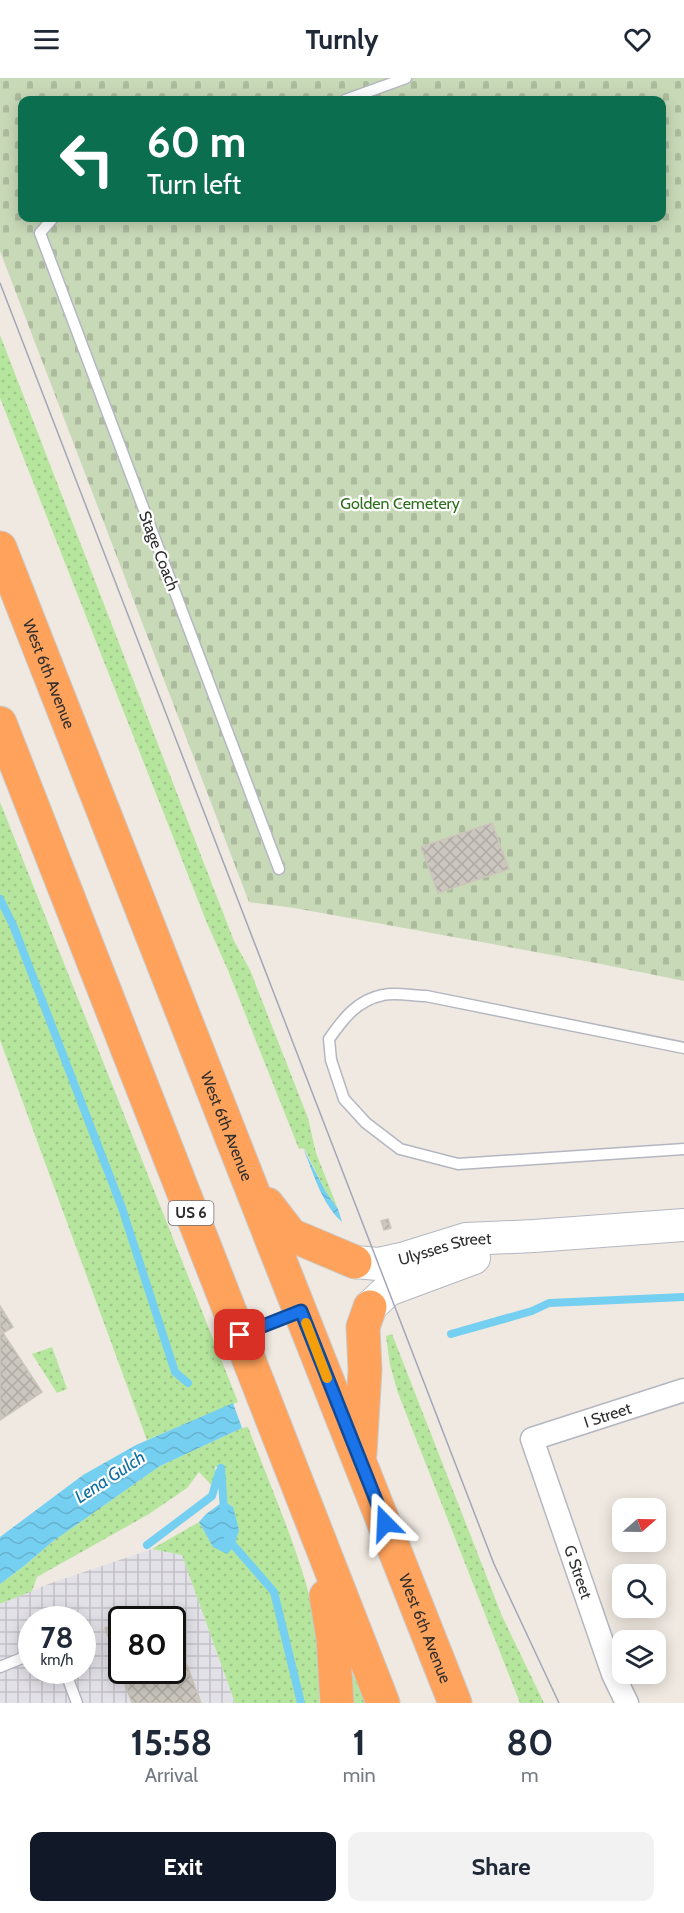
<!DOCTYPE html>
<html lang="en">
<head>
<meta charset="utf-8">
<style>
	body { margin:0; font-family:Cabin,sans-serif; background:#f2f2f3; color:#1f2937; height:100vh; display:flex; flex-direction:column; font-size:22px; white-space:nowrap }
	* { box-sizing:border-box; margin:0 }
	p { font-size:20px; color:#747a83 }
	.icon { flex:none; width:33px; height:33px; fill:none; stroke:currentColor; stroke-width:2; stroke-linecap:round; stroke-linejoin:round }
	.map { position:relative; height:1625px; overflow:hidden }
	.side { display:flex; flex-direction:column; background:#fff; flex:1 }
	.side>* { flex:none }
	.guide { position:absolute; left:18px; top:18px; width:648px; height:126px; border-radius:12px; box-shadow:0 3px 15px #0003; background:#0b6e4f; color:#fff; overflow:hidden }
	.needle { width:39px; rotate:70deg }
	.fabs { position:absolute; left:612px; top:1420px; display:grid; gap:12px }
	.fabs a { display:grid; place-items:center; width:54px; height:54px; border-radius:12px; background:#fff; box-shadow:0 3px 15px #0003; font-size:30px }
	.speed { position:absolute; left:18px; top:1528px; display:flex; gap:12px; font-size:30px; font-weight:700; text-align:center }
	.speed>* { display:grid; place-content:center; width:78px; height:78px; border-radius:50%; background:#fff; box-shadow:0 3px 15px #0003; line-height:1 }
	.speed small { font-size:15px; font-weight:400 }
	.speed .limit { border:3px solid #111; border-radius:9px; background:#fff; color:#111 }
	.pin { position:absolute; display:grid; place-items:center; width:51px; height:51px; color:#fff; margin:-26px; border-radius:12px; box-shadow:0 3px 9px #0006 }
	.me { position:absolute; width:66px; margin:-33px; rotate:339deg; stroke-linejoin:round; filter:drop-shadow(0 0 4px #0008) }
	.turn { display:flex; align-items:center; gap:21px; height:126px; padding:0 30px; font-size:27px }
	.turn .icon { width:78px; height:78px; stroke-width:2.5 }
	.turn b { display:block; font-size:42px; line-height:51px }
	.eta { display:flex; justify-content:space-evenly; align-items:center; height:102px; text-align:center }
	.eta b { font-size:36px; font-weight:700; line-height:42px }
	.button { display:flex; gap:12px; margin-top:auto; padding:12px 30px }
	.button a { flex:1; height:69px; border-radius:12px; background:#111827; color:#fff; font-size:24px; font-weight:700; line-height:69px; text-align:center }
	.button a+a { background:#f2f2f3; color:#1f2937 }
	header { display:flex; justify-content:space-between; align-items:center; height:78px; padding:0 30px; background:#fff; font-size:27px; font-weight:700 }
	.map>svg:first-child { display:block }
	.industrial { fill:url(#industrial-grid); fill-rule:evenodd }
	.grass { fill:url(#grass-dots) }
	.cemetery { fill:url(#cemetery-stones); fill-rule:evenodd }
	.water { fill:url(#water-waves) }
	.lines { fill:none; stroke-linecap:round; stroke-linejoin:round }
	.stream { stroke:#75cff0; stroke-width:8 }
	.building { fill:url(#building-cross-hatch); stroke:#cbc5ba; stroke-width:1.5 }
	.lane-casing { stroke:#b4b7c1; stroke-width:13 }
	.street-casing { stroke:#b4b7c1; stroke-width:25 }
	.secondary-casing { stroke:#b4b7c1; stroke-width:34 }
	.highway-casing { stroke:#c9c9c9; stroke-width:35 }
	.lane { stroke:#fff; stroke-width:10 }
	.street { stroke:#fff; stroke-width:22 }
	.secondary { stroke:#fff; stroke-width:32 }
	.highway { stroke:#ffa35c; stroke-width:33 }
	.tram { stroke:#a3a6b8; stroke-width:1.5 }
	.route-casing { stroke:#114b97; stroke-width:15 }
	.route { stroke:#1a73e8; stroke-width:10 }
	.slow { stroke:#f59e0b; stroke-width:10 }
	.labels { text-anchor:middle; dominant-baseline:central; stroke-width:4.5; stroke-linejoin:round; paint-order:stroke }
	.shield { fill:#fff; stroke:#6d6d6d; stroke-width:1.5 }
	.shield-label { font-size:15px; font-weight:bold; fill:#2e2e2e }
	.park-label { font-size:16px; fill:#2c6e1b; stroke:#fff }
	.street-label { font-size:16px; fill:#2e2e2e; stroke:#fff }
	.water-label { font-size:18px; font-style:italic; fill:#0d6fa3; stroke:#fff }
</style>
</head>
<body>
<header><svg class="icon" aria-label="menu" viewBox="0 0 24 24"><path d="M4 6h16M4 12h16M4 18h16"/></svg>Turnly<svg class="icon" aria-label="heart" viewBox="0 0 24 24"><path d="M12 20l-8-8c-3-5 5-10 8-4 3-6 11-1 8 4z"/></svg></header>
<div class="map">
<svg width="684" height="1625" viewBox="0 0 684 1625">
	<defs>
		<pattern id="industrial-grid" width="8" height="8" patternUnits="userSpaceOnUse" patternTransform="scale(1.5)"><rect width="8" height="8" fill="#e3e1e8"/><path d="M0 4h8M4 0v8" fill="none" stroke="#c3c1c7"/></pattern>
		<pattern id="grass-dots" width="8" height="8" patternUnits="userSpaceOnUse" patternTransform="scale(1.5)"><rect width="8" height="8" fill="#b6e59e"/><path d="M2 2h.1M6 6h.1" fill="none" stroke="#9dc588" stroke-width="1.8" stroke-linecap="round"/></pattern>
		<pattern id="cemetery-stones" width="16" height="16" patternUnits="userSpaceOnUse" patternTransform="scale(1.5)"><rect width="16" height="16" fill="#c8d9b8"/><path d="M2 7V4a2 2 0 0 1 4 0v3zM10 15v-3a2 2 0 0 1 4 0v3z" fill="#acbb9e"/></pattern>
		<pattern id="water-waves" width="16" height="10" patternUnits="userSpaceOnUse" patternTransform="scale(1.5)"><rect width="16" height="10" fill="#75cff0"/><path d="M0 5q4-4 8 0t8 0" fill="none" stroke="#66b2ce"/></pattern>
		<pattern id="building-cross-hatch" width="8" height="8" patternUnits="userSpaceOnUse" patternTransform="scale(1.5)"><rect width="8" height="8" fill="#cbc7bf"/><path d="M0 0l8 8M0 8l8-8" fill="none" stroke="#afaba4"/></pattern>
	</defs>
	<rect width="100%" height="100%" fill="#efe9e1"/>
	<!-- industrial -->
	<path class="industrial" d="M152,1471L182,1477L235,1625H0V1526L51,1505ZM32,1542H82V1593H32ZM122,1542H172V1593H122Z"/>
	<!-- grass -->
	<g class="grass">
		<polygon points="0,257 234,863 250,892 308,1040 316,1075 338,1131 326,1114 304,1070 299,1071 227,890 207,845 0,320"/>
		<polygon points="0,724 238,1324 147,1362 0,962"/>
		<polygon points="392,1256 502,1538 544,1625 520,1625 398,1315 390,1287 386,1258"/>
		<polygon points="52,1269 67,1311 57,1315 32,1276"/>
		<path d="M248,1349C274,1418 306,1487 319,1560C322,1581 321,1604 319,1625H235L182,1477L152,1471L199,1444L213,1469L233,1429L226,1424L223,1389H215L216,1412L199,1394L187,1410L149,1436L37,1499L32,1513L0,1526V1506L24,1488L52,1464L160,1388L242,1350Z"/>
		<polygon points="352,1597 354,1598 366,1625 350,1625"/>
	</g>
	<!-- cemetery -->
	<path class="cemetery" d="M0,0H684V903L596,885L294,830L249,824L0,173ZM22,22H662V140H22Z"/>
	<!-- water -->
	<g class="water">
		<path d="M303,1070L326,1114L338,1131L342,1144C321,1125 314,1096 303,1070Z"/>
		<polygon points="233,1325 242,1350 160,1388 52,1464 24,1488 0,1506 0,1459 83,1397 136,1367"/>
		<polygon points="224,1423 233,1429 239,1452 234,1469 227,1476 213,1469 199,1444 206,1436"/>
	</g>
	<g class="lines">
		<!-- stream -->
		<g class="stream">
			<polyline points="0,821 13,847 122,1130 175,1294 188,1305"/>
			<polyline points="451,1256 532,1233 549,1225 684,1219"/>
			<polyline points="221,1390 224,1432"/>
			<polyline points="228,1461 274,1514 301,1625"/>
			<polyline points="147,1467 212,1418 219,1394"/>
		</g>
	</g>
	<!-- building -->
	<g class="building">
		<polygon points="492,745 509,791 438,815 421,769"/>
		<polygon points="388,1141 391,1150 384,1152 381,1143"/>
		<polygon points="0,1228 13,1249 3,1255 42,1314 0,1342"/>
		<polygon points="166,1529 171,1542 127,1542"/>
		<polygon points="122,1544 122,1593 172,1593 172,1547 201,1625 132,1625 105,1550"/>
	</g>
	<g class="lines">
		<defs>
			<g id="lane">
				<polyline points="345,22 406,0"/>
				<polyline points="53,140 40,155 279,791"/>
				<path d="M684,970L426,918C413,918 396,914 383,917C357,922 343,941 329,961L331,982L344,1021L366,1045L400,1071L458,1086L684,1071"/>
				<polyline points="242,1256 298,1234"/>
				<polyline points="0,1589 32,1576"/>
				<polyline points="65,1593 77,1625"/>
			</g>
			<g id="street">
				<path id="s1" d="M627,1625L613,1596L532,1361L684,1312"/>
			</g>
			<g id="secondary">
				<path id="s2" d="M355,1184L378,1186L405,1180L466,1161L534,1158L684,1147"/>
				<polyline points="370,1229 388,1212 474,1180"/>
			</g>
			<g id="highway">
				<path id="s3" d="M0,470L273,1165L455,1625"/>
				<polyline points="0,645 383,1625"/>
				<polyline points="267,1126 291,1157 355,1184"/>
				<polyline points="360,1375 365,1292 363,1249 370,1229"/>
				<polyline points="326,1518 333,1560 337,1625"/>
			</g>
		</defs>
		<!-- lane casing -->
		<use href="#lane" class="lane-casing"/>
		<!-- street casing -->
		<use href="#street" class="street-casing"/>
		<!-- secondary casing -->
		<use href="#secondary" class="secondary-casing"/>
		<!-- highway casing -->
		<use href="#highway" class="highway-casing"/>
		<!-- lane -->
		<use href="#lane" class="lane"/>
		<!-- street -->
		<use href="#street" class="street"/>
		<!-- secondary -->
		<use href="#secondary" class="secondary"/>
		<!-- highway -->
		<use href="#highway" class="highway"/>
		<!-- tram -->
		<polyline class="tram" points="0,205 494,1486 559,1625"/>
	</g>
	<g class="lines">
		<defs>
			<polyline id="route" points="240,1257 301,1233 385,1445"/>
		</defs>
		<!-- route casing -->
		<use href="#route" class="route-casing"/>
		<!-- route -->
		<use href="#route" class="route"/>
		<!-- slow -->
		<polyline class="slow" points="306,1245 327,1300"/>
	</g>
	<g class="labels">
		<!-- shield labels -->
		<rect class="shield" x="168.5" y="1123" width="45" height="24" rx="4.5"/>
		<g class="shield-label">
			<text x="191" y="1135">US 6</text>
		</g>
		<!-- park labels -->
		<g class="park-label">
			<text x="400" y="425">Golden Cemetery</text>
		</g>
		<!-- street labels -->
		<g class="street-label">
			<text transform="translate(159 473) rotate(69)">Stage Coach</text>
			<text stroke="none"><textPath href="#s3" startOffset="135">West 6th Avenue</textPath></text>
			<text stroke="none"><textPath href="#s3" startOffset="621">West 6th Avenue</textPath></text>
			<text stroke="none"><textPath href="#s2" startOffset="92">Ulysses Street</textPath></text>
			<text stroke="none"><textPath href="#s1" startOffset="360">I Street</textPath></text>
			<text transform="translate(578 1494) rotate(71)">G Street</text>
			<text stroke="none"><textPath href="#s3" startOffset="1161">West 6th Avenue</textPath></text>
		</g>
		<!-- water labels -->
		<g class="water-label">
			<text transform="translate(110 1399) rotate(-33)">Lena Gulch</text>
		</g>
	</g>
</svg>
<div class="fabs">
<a><svg class="needle" viewBox="-14 -14 28 28"><path d="M0-13l5 13h-10z" fill="#e53935"/><path d="M0 13l5-13h-10z" fill="#747a83"/></svg></a>
<a><svg class="icon" aria-label="search" viewBox="0 0 24 24"><circle cx="10" cy="10" r="6"/><path d="M15 15l6 6"/></svg></a>
<a><svg class="icon" aria-label="layers" viewBox="0 0 24 24"><path d="M12 4l9 5-9 5-9-5zM3 14l9 5 9-5"/></svg></a>
</div>
<div class="speed"><div>78<small>km/h</small></div><div class="limit">80</div></div>
<div class="pin" style="left:240px;top:1257px;background:#d93025"><svg class="icon" aria-label="arrive" viewBox="0 0 24 24"><path d="M6 21V4h12l-3 4 3 4H6"/></svg></div>
<svg class="me" style="left:385px;top:1445px" viewBox="-20 -20 40 40"><path d="M0-17L14 15 0 8-14 15z" fill="#1a73e8" stroke="#fff" stroke-width="4"/></svg>
<div class="guide">
<div class="turn"><svg class="icon" aria-label="left" viewBox="0 0 24 24"><path d="M17 20v-9H6M10 6l-5 5 5 5"/></svg><div><b>60 m</b>Turn left</div></div>
</div>
</div>
<section class="side">
<div class="eta">
<div><b>15:58</b><p>Arrival</p></div>
<div><b>1</b><p>min</p></div>
<div><b>80</b><p>m</p></div>
</div>
<div class="button"><a>Exit</a><a>Share</a></div>
</section>
</body>
</html>
